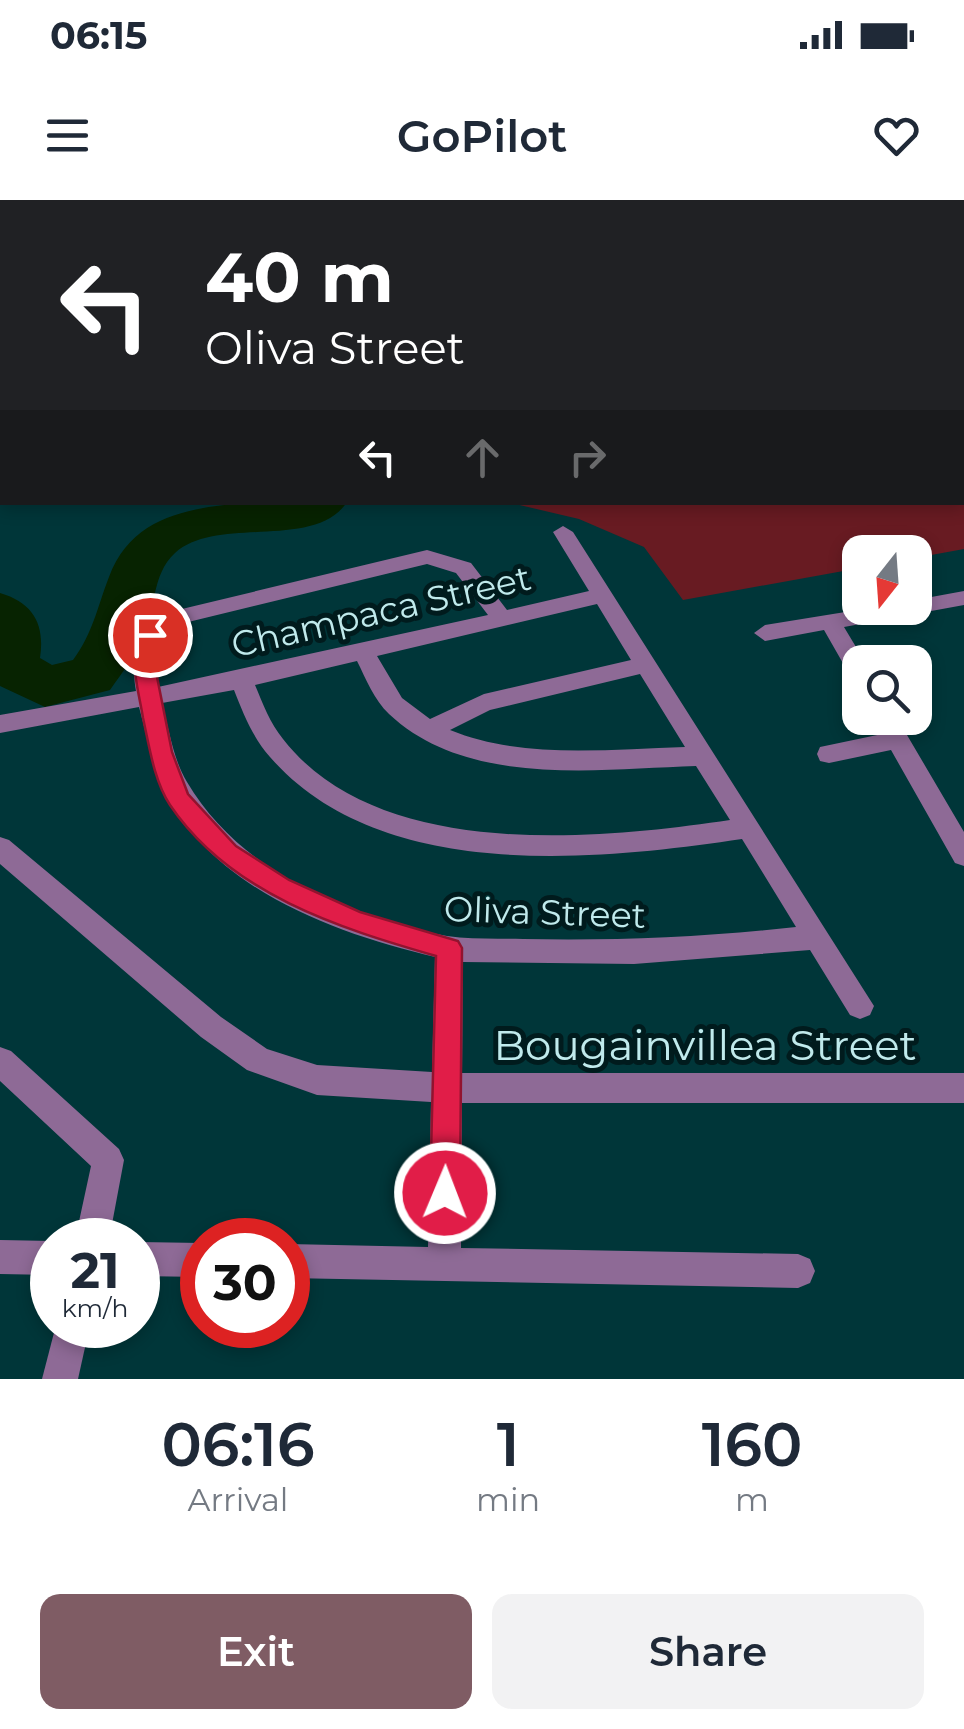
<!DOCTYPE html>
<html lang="en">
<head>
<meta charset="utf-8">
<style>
	body { margin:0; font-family:Montserrat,sans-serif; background:#f2f2f3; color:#1f2937; height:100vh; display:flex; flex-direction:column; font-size:38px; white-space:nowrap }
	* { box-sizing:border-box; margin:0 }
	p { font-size:32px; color:#747a83 }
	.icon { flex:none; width:55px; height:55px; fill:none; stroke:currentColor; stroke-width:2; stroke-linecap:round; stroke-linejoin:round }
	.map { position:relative; height:1179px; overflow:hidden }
	.side { display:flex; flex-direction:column; background:#fff; flex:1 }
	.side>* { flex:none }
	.top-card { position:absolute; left:0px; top:0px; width:965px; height:305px; box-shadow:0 5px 15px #0003; background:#202124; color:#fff; overflow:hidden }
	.needle { width:65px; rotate:197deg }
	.buttons { position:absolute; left:842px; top:335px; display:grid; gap:20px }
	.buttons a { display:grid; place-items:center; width:90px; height:90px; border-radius:20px; background:#fff; box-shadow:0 5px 15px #0003; font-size:50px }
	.speed { position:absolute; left:30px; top:1018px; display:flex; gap:20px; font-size:50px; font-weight:700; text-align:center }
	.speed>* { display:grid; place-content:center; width:130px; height:130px; border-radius:50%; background:#fff; box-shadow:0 5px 15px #0003; line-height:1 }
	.speed small { font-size:25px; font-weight:400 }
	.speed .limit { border:15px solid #d22; background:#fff; color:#111 }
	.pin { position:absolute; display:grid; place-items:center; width:85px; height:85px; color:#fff; margin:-42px; border:5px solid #fff; border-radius:50%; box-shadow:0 2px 10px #0007 }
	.me { position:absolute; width:110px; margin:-55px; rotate:1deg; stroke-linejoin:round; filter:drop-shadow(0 0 8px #0008) }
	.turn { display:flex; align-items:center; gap:35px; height:210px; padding:0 40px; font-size:45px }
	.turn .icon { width:130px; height:130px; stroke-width:2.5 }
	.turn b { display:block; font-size:70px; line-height:85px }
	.lanes { display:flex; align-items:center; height:95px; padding:0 40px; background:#0003; justify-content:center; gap:50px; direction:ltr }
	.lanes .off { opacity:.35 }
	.eta { display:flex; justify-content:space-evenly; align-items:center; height:170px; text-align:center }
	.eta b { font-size:60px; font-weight:600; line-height:70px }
	.action { display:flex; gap:20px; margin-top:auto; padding:20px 40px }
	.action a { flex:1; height:115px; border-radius:20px; background:#7f5c64; color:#fff; font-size:40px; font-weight:600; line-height:115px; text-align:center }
	.action a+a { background:#f2f2f3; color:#1f2937 }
	.status { display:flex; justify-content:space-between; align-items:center; height:70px; padding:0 50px; background:#fff; direction:ltr }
	.status svg { height:28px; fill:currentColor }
	header { display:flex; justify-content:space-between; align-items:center; height:130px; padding:0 40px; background:#fff; font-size:45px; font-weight:600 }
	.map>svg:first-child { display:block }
	.green { fill:#681b22 }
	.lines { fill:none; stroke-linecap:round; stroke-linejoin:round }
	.river { fill:#072301; fill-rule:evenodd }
	.minor { fill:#8e6a96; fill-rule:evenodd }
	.route { fill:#e11d48; stroke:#92132f; stroke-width:2.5 }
	.labels { text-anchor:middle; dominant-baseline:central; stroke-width:10; stroke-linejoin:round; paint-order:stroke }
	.street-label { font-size:35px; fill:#c0eaec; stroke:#001b1d }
	.near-street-label { font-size:42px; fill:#c0eaec; stroke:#001b1d }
</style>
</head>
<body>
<div class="status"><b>06:15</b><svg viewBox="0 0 49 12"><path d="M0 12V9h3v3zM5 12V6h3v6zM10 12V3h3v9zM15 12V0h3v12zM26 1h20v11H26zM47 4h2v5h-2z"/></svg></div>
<header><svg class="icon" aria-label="menu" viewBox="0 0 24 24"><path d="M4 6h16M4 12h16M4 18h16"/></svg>GoPilot<svg class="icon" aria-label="heart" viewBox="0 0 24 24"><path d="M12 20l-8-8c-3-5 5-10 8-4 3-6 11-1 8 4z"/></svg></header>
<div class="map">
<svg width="964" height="1179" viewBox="0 0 964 1179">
	<rect width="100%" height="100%" fill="#003639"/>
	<!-- green -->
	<g class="green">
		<polygon points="0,0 324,0 325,2 2,2 0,277"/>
		<polygon points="391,0 929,0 932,2 393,2"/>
		<polygon points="964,19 964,349 915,358 915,352 860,352 860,368 683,400 644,347 579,319 511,303 962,302"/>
	</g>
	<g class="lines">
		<!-- river -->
		<g class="river">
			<polygon points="964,55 964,78 962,78 962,55"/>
			<path d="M256,302H347C315,351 217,315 175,353C151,375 156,410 143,438C135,456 122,473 110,490L45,507L0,486V393C34,403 45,425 40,458L52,465L73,460C93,433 97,408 109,377C133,312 197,307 256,302Z"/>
		</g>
		<!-- minor -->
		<g class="minor">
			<path d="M563,326L573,332L874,806L870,815L860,819L850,815L810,750L634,764L463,762L462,873H964V903H462L461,1048L798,1054L810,1059L815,1071L810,1083L798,1088L288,1078V1044L428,1047L431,902L317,895L247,870L201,837L0,664V637L9,640L221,817L267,849L317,865L432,872L435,757C332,733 205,686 160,581C150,557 146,532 139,507L0,533V515L136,491C130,458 138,437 161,414L427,350L471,363L507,410L589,391L553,332ZM427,364L456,373L488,415L158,487L159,445L176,425ZM597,404L631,460L484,494L430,519L402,498L377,456ZM357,461C366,479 374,500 389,514C468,588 598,569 696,566L730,620C595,640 378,661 283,539C270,523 263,504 255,485ZM640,474L685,547C607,549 524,560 450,530L490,510ZM234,490C243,513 253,538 270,557C380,683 594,661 742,639L796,727C705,737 614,741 523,739C498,738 472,740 447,736C349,718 240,672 187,582C173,559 169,529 162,503Z"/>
			<polygon points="964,391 964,405 844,427 865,462 860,462 860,481 852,479 824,430 765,441 754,433 765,425 870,408 915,408 915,400"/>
			<polygon points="873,518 897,518 964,632 964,666 955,663 891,550 829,563 820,561 817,554 820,547 882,534"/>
			<polygon points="0,847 11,851 119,949 124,960 109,1040 75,1040 91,966 0,881"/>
			<polygon points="0,1040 52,1041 52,1075 0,1074"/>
			<polygon points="138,1042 202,1043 202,1077 138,1076"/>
			<polygon points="56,1125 90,1125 78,1179 42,1179"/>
		</g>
	</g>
	<!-- route -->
	<path class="route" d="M150,428L160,435L152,452L172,552L188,594L236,646L289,680L360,712L458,741L462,748L460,993L455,1004L445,1008L435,1004L430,993L436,756C339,728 230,694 170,605C154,581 149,545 143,518C138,486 127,459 143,430Z"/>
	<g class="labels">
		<!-- street labels -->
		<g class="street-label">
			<text transform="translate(381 411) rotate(-13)">Champaca Street</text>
			<text transform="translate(545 712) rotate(2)">Oliva Street</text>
		</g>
		<!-- near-street labels -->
		<g class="near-street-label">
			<text x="705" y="845">Bougainvillea Street</text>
		</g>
	</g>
</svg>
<div class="buttons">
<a><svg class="needle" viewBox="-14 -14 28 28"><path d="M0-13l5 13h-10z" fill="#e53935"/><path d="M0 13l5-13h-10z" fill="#747a83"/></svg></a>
<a><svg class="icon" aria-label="search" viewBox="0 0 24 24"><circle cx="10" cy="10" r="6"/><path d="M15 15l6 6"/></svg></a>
</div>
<div class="speed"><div>21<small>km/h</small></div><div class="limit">30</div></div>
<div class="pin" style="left:150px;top:435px;background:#d93025"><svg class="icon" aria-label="arrive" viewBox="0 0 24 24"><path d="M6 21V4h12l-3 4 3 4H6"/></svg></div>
<svg class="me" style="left:445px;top:993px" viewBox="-20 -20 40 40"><circle r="17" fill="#e11d48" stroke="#fff" stroke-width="3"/><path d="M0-11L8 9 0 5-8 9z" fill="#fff"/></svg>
<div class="top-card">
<div class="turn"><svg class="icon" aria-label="left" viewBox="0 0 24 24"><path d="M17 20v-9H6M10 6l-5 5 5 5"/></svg><div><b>40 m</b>Oliva Street</div></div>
<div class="lanes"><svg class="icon" aria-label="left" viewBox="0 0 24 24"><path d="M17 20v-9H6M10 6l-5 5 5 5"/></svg><svg class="icon off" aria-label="ahead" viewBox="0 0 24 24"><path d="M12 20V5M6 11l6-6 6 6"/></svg><svg class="icon off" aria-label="right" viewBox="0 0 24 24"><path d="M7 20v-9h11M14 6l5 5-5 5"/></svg></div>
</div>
</div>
<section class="side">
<div class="eta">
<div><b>06:16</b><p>Arrival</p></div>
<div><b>1</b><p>min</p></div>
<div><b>160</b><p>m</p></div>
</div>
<div class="action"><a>Exit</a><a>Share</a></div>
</section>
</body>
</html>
